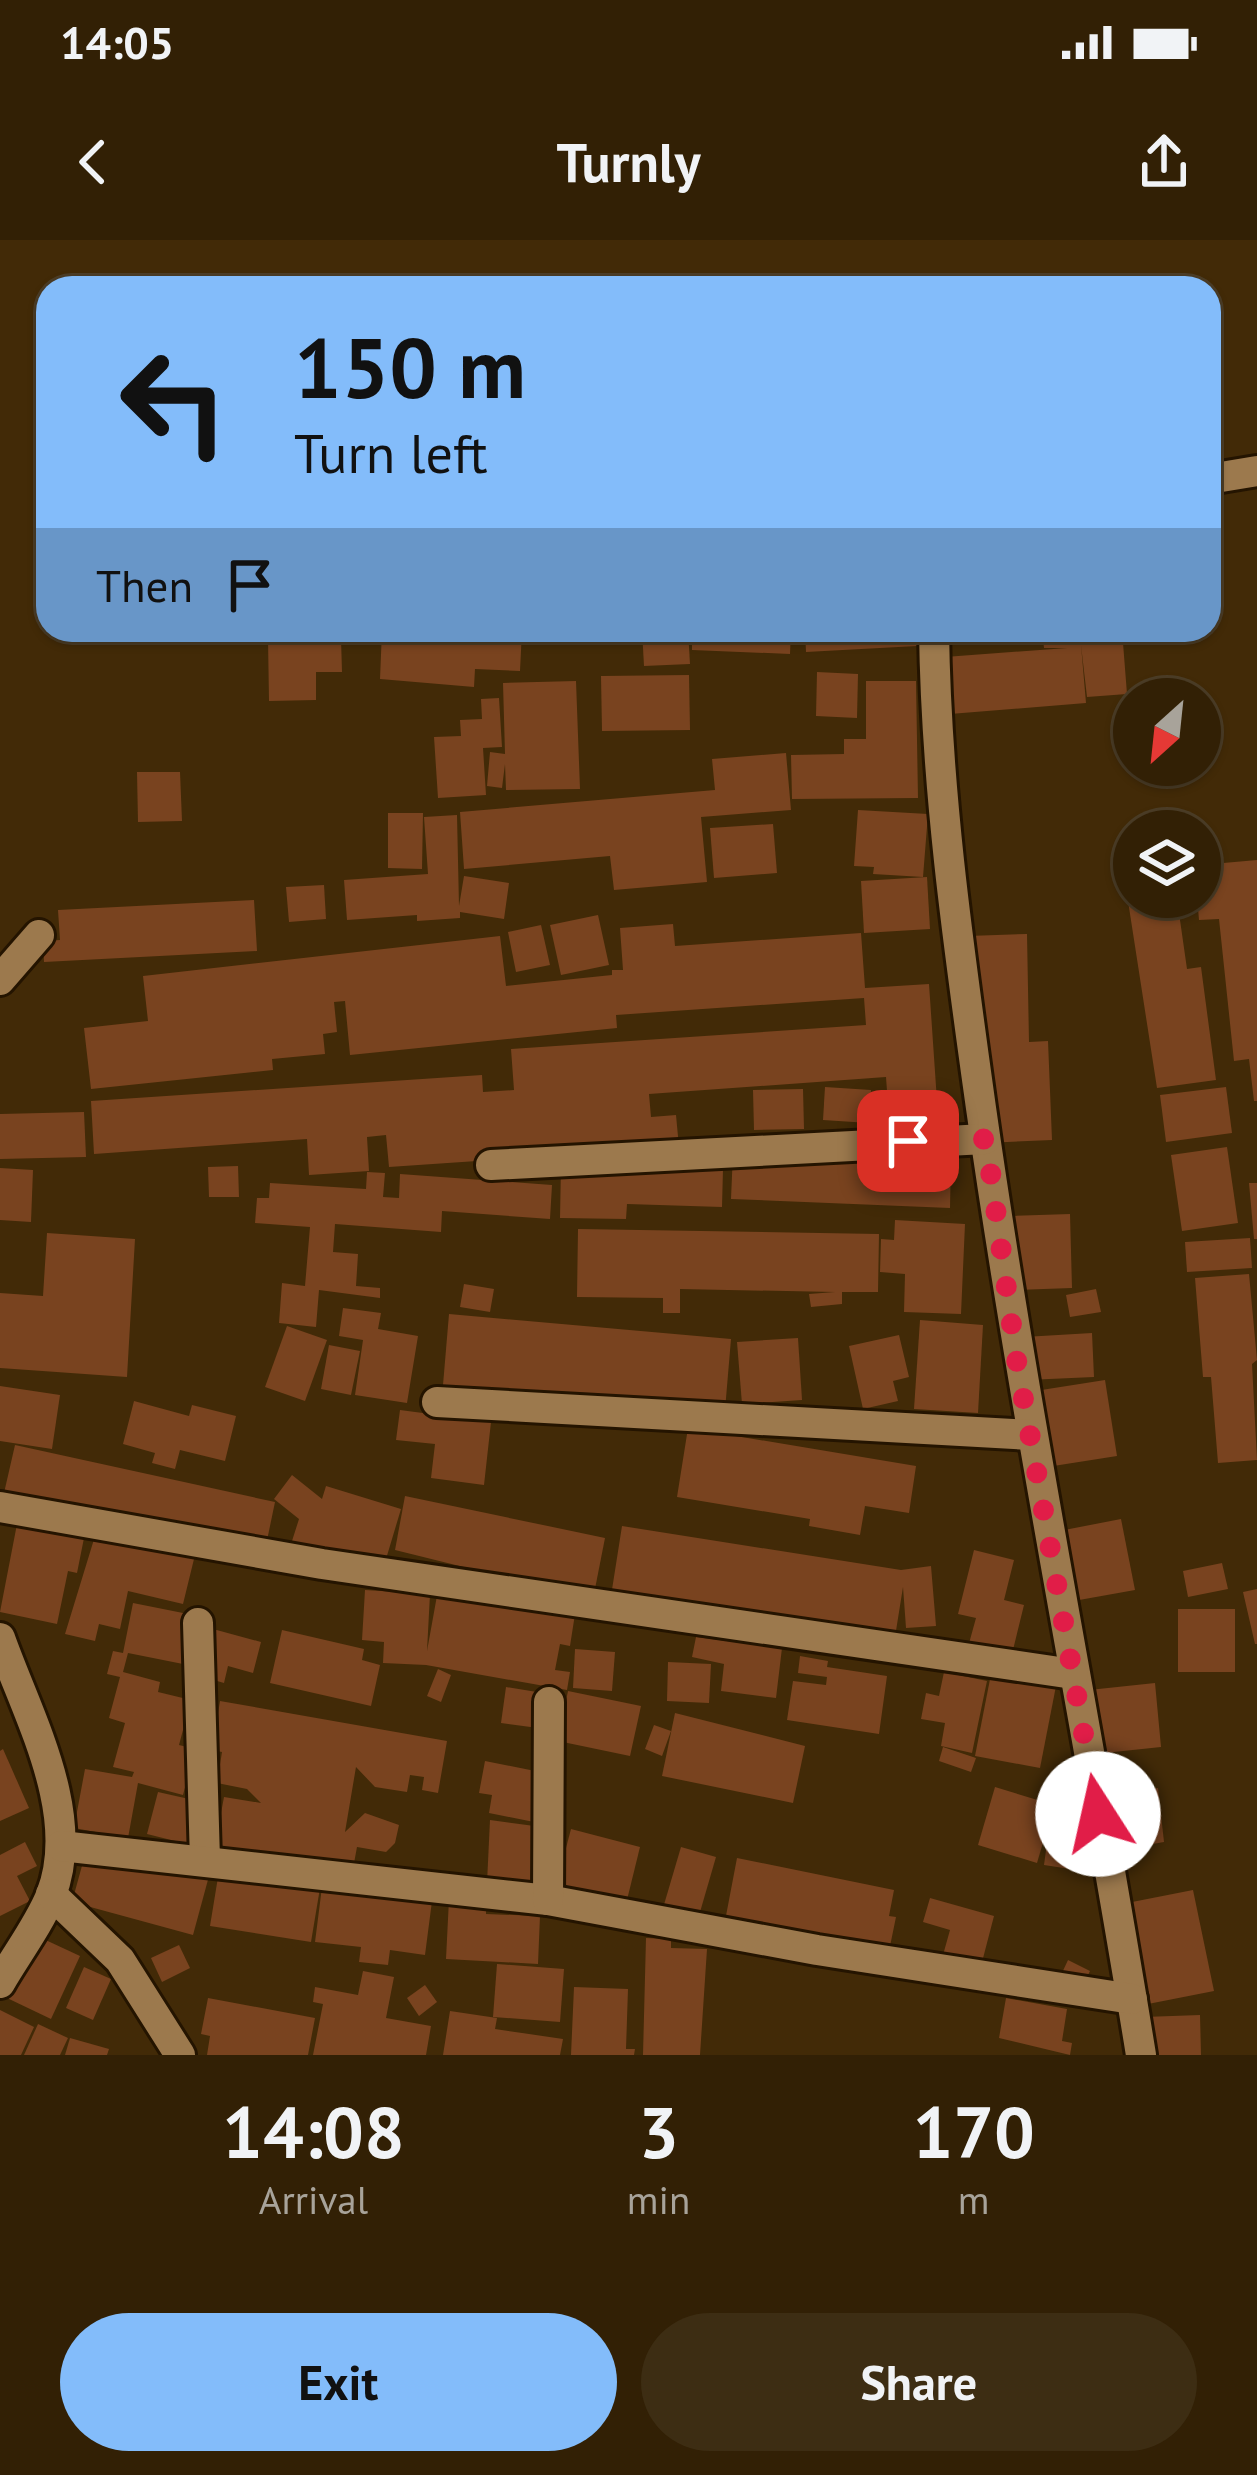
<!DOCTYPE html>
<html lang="en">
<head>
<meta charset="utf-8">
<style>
	body { margin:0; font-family:"PT Sans",sans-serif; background:#3d2d13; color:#f1f3f6; height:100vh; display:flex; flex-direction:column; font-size:45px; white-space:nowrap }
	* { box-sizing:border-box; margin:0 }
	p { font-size:39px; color:#a8a39a }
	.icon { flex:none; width:66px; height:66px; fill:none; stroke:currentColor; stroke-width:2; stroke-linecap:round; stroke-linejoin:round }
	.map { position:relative; height:1815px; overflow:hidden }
	.details { display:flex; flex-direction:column; background:#322005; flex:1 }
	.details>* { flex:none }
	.hud { position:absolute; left:36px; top:36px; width:1185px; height:366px; border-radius:36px; box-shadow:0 3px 9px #0004,0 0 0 3px #4d3e27; background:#83bcfa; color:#111; overflow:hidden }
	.needle { width:78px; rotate:207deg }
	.fabs { position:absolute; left:1113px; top:438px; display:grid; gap:24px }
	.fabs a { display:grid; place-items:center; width:108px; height:108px; border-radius:50%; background:#322005; box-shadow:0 3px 9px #0004,0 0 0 3px #4d3e27; font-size:60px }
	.pin { position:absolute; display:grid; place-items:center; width:102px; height:102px; color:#fff; margin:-51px; border-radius:24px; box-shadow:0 6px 18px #0006 }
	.me { position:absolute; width:132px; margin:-66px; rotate:350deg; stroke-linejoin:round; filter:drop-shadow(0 0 9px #0008) }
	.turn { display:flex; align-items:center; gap:42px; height:252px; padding:0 60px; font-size:54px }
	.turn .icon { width:156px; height:156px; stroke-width:2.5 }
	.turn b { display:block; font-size:84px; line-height:102px }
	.then { display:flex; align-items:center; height:114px; padding:0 60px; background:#0003; gap:24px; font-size:45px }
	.eta { display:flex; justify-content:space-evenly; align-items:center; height:204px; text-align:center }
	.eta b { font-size:72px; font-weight:700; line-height:84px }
	.action { display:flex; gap:24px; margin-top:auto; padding:24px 60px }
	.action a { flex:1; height:138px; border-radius:72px; background:#83bcfa; color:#111; font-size:48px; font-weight:700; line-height:138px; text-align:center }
	.action a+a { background:#3d2d13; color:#f1f3f6 }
	.status { display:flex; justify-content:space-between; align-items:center; height:84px; padding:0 60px; background:#322005; direction:ltr }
	.status svg { height:33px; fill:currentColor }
	header { display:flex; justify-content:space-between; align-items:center; height:156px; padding:0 60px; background:#322005; font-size:54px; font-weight:700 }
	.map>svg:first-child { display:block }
	.building { fill:#79431f }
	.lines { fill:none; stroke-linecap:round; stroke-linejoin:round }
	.street-casing { stroke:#241400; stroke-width:36 }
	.street { stroke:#9c794d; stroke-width:30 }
	.route { stroke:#e11d48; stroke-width:21; stroke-dasharray:0 37.8 }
</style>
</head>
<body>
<div class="status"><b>14:05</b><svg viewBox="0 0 49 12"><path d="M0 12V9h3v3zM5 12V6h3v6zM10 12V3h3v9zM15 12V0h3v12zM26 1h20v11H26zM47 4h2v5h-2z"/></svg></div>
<header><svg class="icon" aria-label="back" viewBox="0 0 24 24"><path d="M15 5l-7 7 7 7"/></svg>Turnly<svg class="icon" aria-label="share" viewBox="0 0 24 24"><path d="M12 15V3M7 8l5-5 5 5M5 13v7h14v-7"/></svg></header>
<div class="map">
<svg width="1257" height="1815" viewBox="0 0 1257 1815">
	<rect width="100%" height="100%" fill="#422a07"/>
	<!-- building -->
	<g class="building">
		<polygon points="382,390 522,390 520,431 475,429 474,447 380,439"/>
		<polygon points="642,390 688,390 690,424 644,426"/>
		<polygon points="692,390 791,390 790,414 692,410"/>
		<polygon points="805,390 916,390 917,406 806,412"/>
		<polygon points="944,390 992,390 993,399 944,400"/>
		<polygon points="1042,390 1122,390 1127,454 1087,457 1081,405 1086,463 950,474 945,417 1067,408 1044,408"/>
		<polygon points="341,398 342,432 316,432 316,460 269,461 268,399"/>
		<polygon points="817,432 858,434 857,478 816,476"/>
		<polygon points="689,435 690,490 602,491 601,436"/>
		<polygon points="576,441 580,549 506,550 505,524 502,548 487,546 490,512 505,514 503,443"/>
		<polygon points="866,441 916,441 918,558 792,559 791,515 844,514 844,499 866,499"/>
		<polygon points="499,458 502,507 483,508 486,555 438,558 434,497 461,496 460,480 482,479 481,459"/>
		<polygon points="786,513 791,570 701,577 707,642 614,650 610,616 464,629 460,572 715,550 712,519"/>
		<polygon points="137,532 180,532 182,581 138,582"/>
		<polygon points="858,570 928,574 923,637 873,634 874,627 854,626"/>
		<polygon points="388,573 423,573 422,629 388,628"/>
		<polygon points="457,575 459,666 464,636 509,643 504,679 460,672 460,678 417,681 417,675 347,680 344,640 428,634 424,577"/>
		<polygon points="773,584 777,633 714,638 710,588"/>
		<polygon points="1134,601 1134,657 1189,657 1190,664 1178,666 1187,729 1201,727 1216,840 1157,848 1119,603"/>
		<polygon points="1257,620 1257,861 1254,861 1249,819 1234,821 1219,679 1199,680 1197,657 1200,644 1214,642 1212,624"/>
		<polygon points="927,637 930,689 864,693 861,641"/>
		<polygon points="324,645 326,679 289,682 286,647"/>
		<polygon points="254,660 257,711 44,722 43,701 60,700 58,670"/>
		<polygon points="598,675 609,725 561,735 550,685"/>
		<polygon points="673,684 675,706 861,693 865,748 929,744 939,890 890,893 886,837 649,854 651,877 676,875 679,907 389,927 386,895 367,897 369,931 309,935 307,899 94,914 91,861 482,835 483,852 514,850 511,809 866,785 864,758 616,775 617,788 350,815 345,761 334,762 337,792 323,794 325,814 272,819 273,830 91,849 84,788 148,781 143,736 500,696 506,746 612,735 612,730 623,730 620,688"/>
		<polygon points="541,685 550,725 516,732 508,692"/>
		<polygon points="1027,694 1029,802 1048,801 1052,900 985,903 968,696"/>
		<polygon points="825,847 871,850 869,883 823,880"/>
		<polygon points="1226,847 1232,893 1166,902 1160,855"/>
		<polygon points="803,849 804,889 754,890 753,850"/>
		<polygon points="84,872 86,917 0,919 0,874"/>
		<polygon points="1227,907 1238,983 1182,991 1171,915"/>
		<polygon points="733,912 951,921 950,968 731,959"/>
		<polygon points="238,926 239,957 209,957 208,927"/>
		<polygon points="561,926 723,929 722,967 627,964 626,979 560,978"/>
		<polygon points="0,928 33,930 31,982 0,980"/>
		<polygon points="367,932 385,933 383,957 399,958 400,934 552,945 550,979 442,971 441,992 335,984 333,1012 358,1014 356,1046 380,1048 380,1058 319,1050 316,1087 279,1083 282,1043 305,1046 310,987 255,983 257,958 269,958 270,943 366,949"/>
		<polygon points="1249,943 1257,943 1257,999 1254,999"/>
		<polygon points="1070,974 1072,1048 1014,1050 1012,976"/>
		<polygon points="895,980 965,984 961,1074 904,1072 905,1034 880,1032 881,999 894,1000"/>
		<polygon points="578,989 879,994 878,1052 842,1052 842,1064 811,1067 809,1054 835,1052 680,1049 680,1073 663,1073 663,1058 577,1057"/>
		<polygon points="47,993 135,999 127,1137 0,1128 0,1053 43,1056"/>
		<polygon points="1250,998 1252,1028 1187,1032 1185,1002"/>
		<polygon points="1249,1034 1257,1120 1252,1124 1257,1220 1218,1223 1211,1137 1203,1137 1195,1038"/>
		<polygon points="464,1044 494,1049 490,1072 460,1067"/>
		<polygon points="1096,1049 1101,1072 1070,1077 1066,1055"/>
		<polygon points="343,1068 381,1073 378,1089 418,1096 407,1163 355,1155 363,1100 339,1096"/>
		<polygon points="449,1074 731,1099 725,1170 443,1145"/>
		<polygon points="920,1080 983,1085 978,1173 914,1169"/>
		<polygon points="287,1086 327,1100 305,1161 265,1147"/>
		<polygon points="1092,1093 1094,1137 1027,1140 1024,1097"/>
		<polygon points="899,1095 909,1137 893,1141 898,1161 863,1169 849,1106"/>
		<polygon points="798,1098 802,1160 742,1164 737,1102"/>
		<polygon points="329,1105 360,1111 351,1155 321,1149"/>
		<polygon points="1105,1140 1117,1216 1047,1227 1035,1151"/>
		<polygon points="0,1146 60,1155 52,1209 0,1201"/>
		<polygon points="134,1161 189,1176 192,1165 236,1176 225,1221 180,1210 175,1229 152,1223 155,1213 123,1204"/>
		<polygon points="400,1170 491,1182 484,1245 431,1238 435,1204 396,1200"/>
		<polygon points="688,1188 916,1226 909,1273 865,1266 860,1295 809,1286 810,1279 677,1257"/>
		<polygon points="15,1205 275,1262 265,1310 4,1253"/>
		<polygon points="292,1235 322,1259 326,1246 401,1269 383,1329 292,1301 299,1279 274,1259"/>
		<polygon points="405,1256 605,1298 593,1359 395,1310"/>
		<polygon points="1121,1279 1135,1350 1068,1362 1054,1292"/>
		<polygon points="17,1284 84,1298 77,1333 68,1331 57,1384 0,1372"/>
		<polygon points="622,1286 901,1330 931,1326 936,1386 906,1388 903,1347 895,1397 611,1356"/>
		<polygon points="95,1296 194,1319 183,1364 128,1351 120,1389 99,1384 95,1401 65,1394"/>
		<polygon points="974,1310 1014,1320 1004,1360 1024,1365 1011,1418 968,1407 976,1378 958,1374"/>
		<polygon points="1222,1323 1228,1349 1188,1357 1183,1331"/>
		<polygon points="1257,1349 1257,1404 1255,1404 1243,1352"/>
		<polygon points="365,1350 430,1354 427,1411 438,1350 575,1374 570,1406 560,1404 555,1430 570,1432 567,1450 426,1425 383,1423 384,1402 362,1400"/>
		<polygon points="133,1363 193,1375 183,1424 128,1413 123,1432 160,1442 158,1452 191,1460 179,1505 195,1509 183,1555 138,1543 128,1598 74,1588 85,1529 132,1537 134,1532 113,1527 125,1483 109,1478 120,1437 107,1434 113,1411 123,1413"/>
		<rect x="1178" y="1369" width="57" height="63"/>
		<polygon points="213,1389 261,1402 253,1433 228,1426 224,1443 200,1436"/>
		<polygon points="282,1390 364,1409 362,1420 380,1425 371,1466 270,1443"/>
		<polygon points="696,1397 782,1408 776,1458 721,1451 724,1424 692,1417"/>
		<polygon points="575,1409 615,1412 612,1451 573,1448"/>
		<polygon points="800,1416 828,1421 827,1427 887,1436 879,1494 787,1480 793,1441 826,1445 827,1437 798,1433"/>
		<polygon points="668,1422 711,1424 709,1463 667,1461"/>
		<polygon points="438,1429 451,1435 441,1462 427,1456"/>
		<polygon points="944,1432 987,1441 972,1513 941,1506 945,1483 921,1479 926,1453 939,1456"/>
		<polygon points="991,1434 1056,1446 1040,1528 975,1516"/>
		<polygon points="1155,1443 1161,1507 1095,1514 1089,1450"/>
		<polygon points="506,1447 543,1453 538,1488 501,1483"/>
		<polygon points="568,1451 641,1466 630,1516 558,1501"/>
		<polygon points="220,1461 447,1501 438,1553 422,1550 424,1537 410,1535 407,1552 375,1547 356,1527 345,1592 365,1573 399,1585 395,1603 386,1612 357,1607 352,1634 214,1611 224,1557 261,1563 247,1549 217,1543 222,1512 212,1510"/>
		<polygon points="675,1473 805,1506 793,1563 662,1536"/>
		<polygon points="654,1485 671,1491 662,1516 645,1509"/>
		<polygon points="943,1507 976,1518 971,1532 939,1521"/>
		<polygon points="3,1509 29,1568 0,1581 0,1511"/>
		<polygon points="485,1521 545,1533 534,1582 489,1573 492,1555 479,1553"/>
		<polygon points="995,1547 1054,1565 1037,1623 978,1605"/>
		<polygon points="1158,1548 1164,1602 1119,1610 1110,1556"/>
		<polygon points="158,1552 198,1561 187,1604 147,1594"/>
		<polygon points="490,1580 542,1587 535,1649 487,1643"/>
		<polygon points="571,1589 640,1607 626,1664 556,1646"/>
		<polygon points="25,1602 37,1626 17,1636 30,1661 0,1676 0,1615"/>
		<polygon points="1047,1603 1073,1607 1070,1629 1044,1625"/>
		<polygon points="88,1604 209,1636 193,1695 72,1662"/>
		<polygon points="681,1607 716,1617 698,1679 663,1668"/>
		<polygon points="737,1618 894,1650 889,1676 896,1677 888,1716 725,1681"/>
		<polygon points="219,1631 320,1648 311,1702 210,1686"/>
		<polygon points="322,1647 432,1661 425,1715 390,1710 388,1725 359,1722 361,1707 315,1702"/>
		<polygon points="1193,1650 1214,1751 1148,1764 1127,1663"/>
		<polygon points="930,1658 994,1676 981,1726 943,1715 950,1690 923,1682"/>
		<polygon points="449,1659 486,1661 486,1674 540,1676 538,1724 446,1719"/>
		<polygon points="37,1696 80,1716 51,1779 7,1758"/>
		<polygon points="646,1698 671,1699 671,1708 707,1709 700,1815 643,1815"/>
		<polygon points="179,1705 190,1728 162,1742 151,1718"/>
		<polygon points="1068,1720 1090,1731 1083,1745 1061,1735"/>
		<polygon points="497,1724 564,1729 560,1782 493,1777"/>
		<polygon points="84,1727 111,1739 93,1780 66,1768"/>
		<polygon points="363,1731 394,1737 386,1778 431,1786 426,1815 313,1815 323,1764 313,1762 315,1747 358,1755"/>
		<polygon points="425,1745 437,1762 419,1776 407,1758"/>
		<polygon points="574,1747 628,1749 626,1809 635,1809 634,1815 571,1815"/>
		<polygon points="208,1758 315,1778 308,1815 207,1815 210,1796 201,1794"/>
		<polygon points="1006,1758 1067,1769 1062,1801 1072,1803 1070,1815 999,1798"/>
		<polygon points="0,1770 34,1787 21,1815 0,1815"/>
		<polygon points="450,1771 497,1778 495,1789 563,1799 560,1815 443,1815"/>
		<polygon points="1200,1775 1201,1815 1146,1815 1144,1777"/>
		<polygon points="38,1784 68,1798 60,1815 24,1815"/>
		<polygon points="70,1798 109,1809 107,1815 65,1815"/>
	</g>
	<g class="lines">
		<defs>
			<g id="street">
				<polyline points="1209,239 1257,231"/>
				<path d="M934,390C936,550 959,710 981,868C1026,1185 1090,1499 1141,1815"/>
				<polyline points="0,740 39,695"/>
				<polyline points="491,925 985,899"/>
				<polyline points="437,1162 1030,1195"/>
				<polyline points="0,1267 322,1324 1073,1434"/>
				<polyline points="198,1383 205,1620"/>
				<path d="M0,1398C27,1475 83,1573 51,1655C39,1685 16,1715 0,1743"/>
				<polyline points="61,1606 548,1660 817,1710 1132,1759"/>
				<polyline points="51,1654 120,1720 180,1815"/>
				<polyline points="548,1660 549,1462"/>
			</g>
		</defs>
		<!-- street casing -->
		<use href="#street" class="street-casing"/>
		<!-- street -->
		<use href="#street" class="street"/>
	</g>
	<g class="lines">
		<!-- route -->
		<polyline class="route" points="908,901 986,899 1016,1117 1098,1574"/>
	</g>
</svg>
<div class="fabs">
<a><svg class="needle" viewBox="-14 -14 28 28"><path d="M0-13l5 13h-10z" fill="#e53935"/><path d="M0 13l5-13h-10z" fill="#a8a39a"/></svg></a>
<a><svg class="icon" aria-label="layers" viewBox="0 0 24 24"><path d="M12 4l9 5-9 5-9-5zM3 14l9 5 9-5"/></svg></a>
</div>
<div class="pin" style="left:908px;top:901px;background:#d93025"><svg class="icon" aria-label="arrive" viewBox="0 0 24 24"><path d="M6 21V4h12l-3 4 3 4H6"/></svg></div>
<svg class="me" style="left:1098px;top:1574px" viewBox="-20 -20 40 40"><circle r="19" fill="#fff"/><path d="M0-13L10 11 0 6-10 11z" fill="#e11d48"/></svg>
<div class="hud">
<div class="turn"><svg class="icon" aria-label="left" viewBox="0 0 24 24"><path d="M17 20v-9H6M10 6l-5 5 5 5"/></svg><div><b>150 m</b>Turn left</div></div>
<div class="then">Then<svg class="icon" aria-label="arrive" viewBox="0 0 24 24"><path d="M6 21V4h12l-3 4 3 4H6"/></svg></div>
</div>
</div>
<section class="details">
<div class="eta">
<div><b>14:08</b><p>Arrival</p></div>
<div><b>3</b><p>min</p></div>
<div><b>170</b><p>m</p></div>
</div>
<div class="action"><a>Exit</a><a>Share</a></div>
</section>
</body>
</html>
